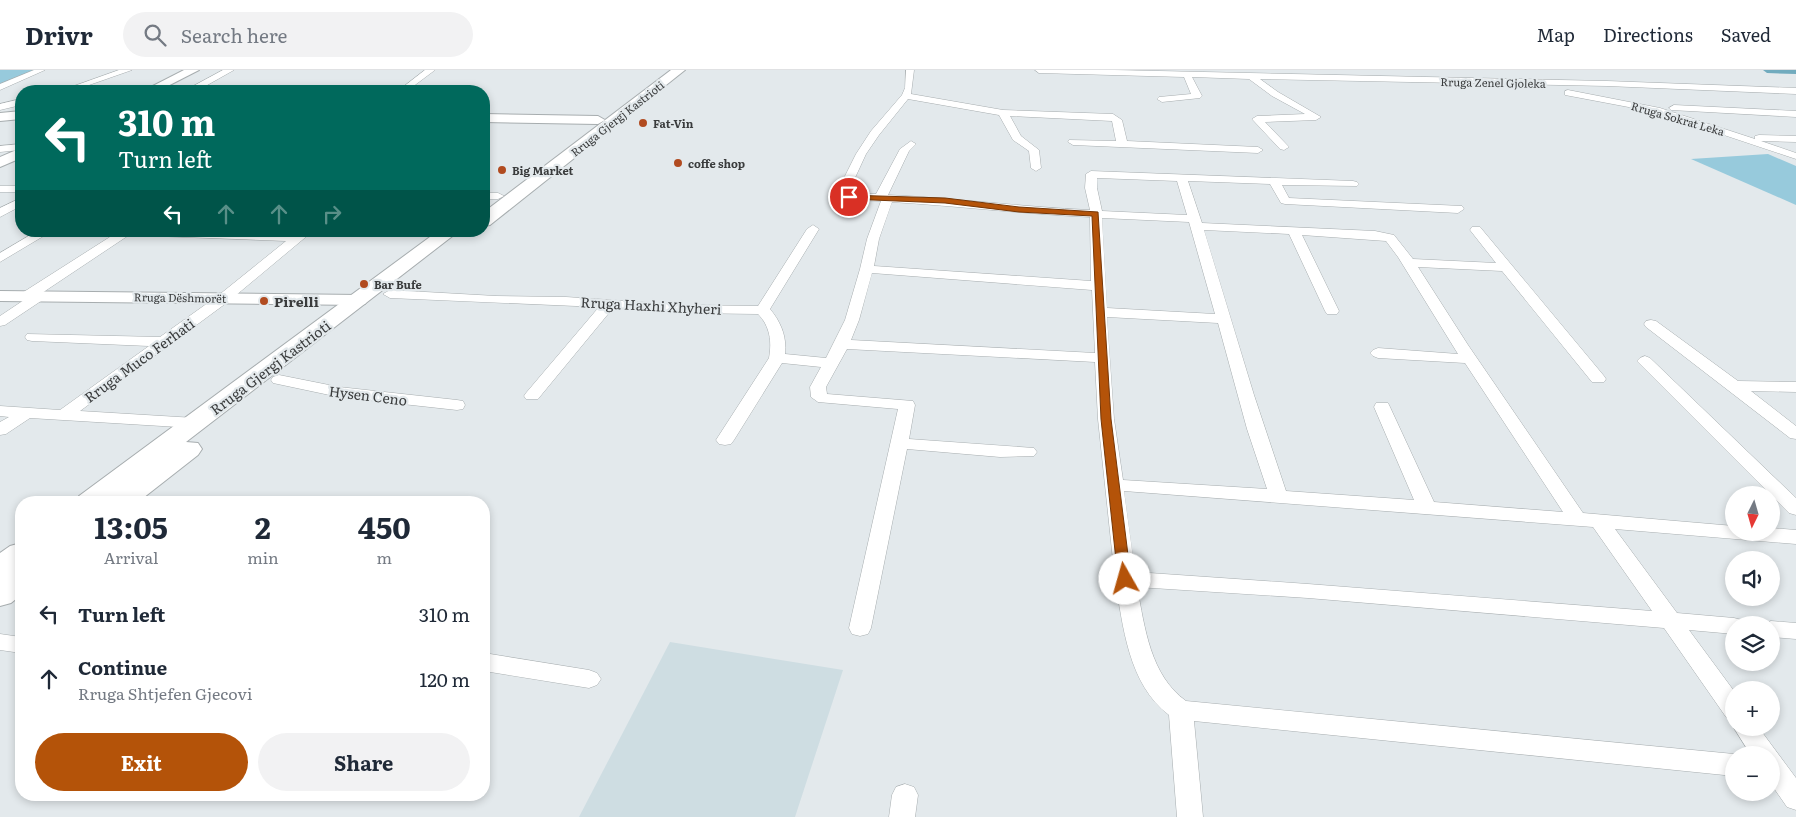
<!DOCTYPE html>
<html lang="en">
<head>
<meta charset="utf-8">
<style>
	body { margin:0; font-family:Literata,serif; background:#f2f2f3; color:#1f2937; height:100vh; display:flex; flex-direction:column; font-size:19px; white-space:nowrap }
	* { box-sizing:border-box; margin:0 }
	p { font-size:16px; color:#747a83 }
	.icon { flex:none; width:28px; height:28px; fill:none; stroke:currentColor; stroke-width:2; stroke-linecap:round; stroke-linejoin:round }
	.map { position:relative; flex:1; overflow:hidden }
	.drawer { position:absolute; left:15px; top:426px; width:475px; height:305px; display:flex; flex-direction:column; background:#fff; border-radius:20px; box-shadow:0 2px 8px #0003 }
	.drawer>* { flex:none }
	.guide { position:absolute; left:15px; top:15px; width:475px; height:152px; border-radius:20px; box-shadow:0 2px 8px #0003; background:#00695c; color:#fff; overflow:hidden }
	.needle { width:32px; rotate:185deg }
	.controls { position:absolute; left:1725px; top:416px; display:grid; gap:10px }
	.controls a { display:grid; place-items:center; width:55px; height:55px; border-radius:50%; background:#fff; box-shadow:0 2px 8px #0003; font-size:25px }
	.pin { position:absolute; display:grid; place-items:center; width:42px; height:42px; color:#fff; margin:-21px; border:2px solid #fff; border-radius:50%; box-shadow:0 1px 5px #0007 }
	.me { position:absolute; width:55px; margin:-28px; rotate:353deg; stroke-linejoin:round; filter:drop-shadow(0 0 4px #0008) }
	.turn { display:flex; align-items:center; gap:18px; height:105px; padding:0 20px; font-size:22px }
	.turn .icon { width:65px; height:65px; stroke-width:2.5 }
	.turn b { display:block; font-size:35px; line-height:42px }
	.lanes { display:flex; align-items:center; height:48px; padding:0 20px; background:#0003; justify-content:center; gap:25px; direction:ltr }
	.lanes .off { opacity:.35 }
	.eta { display:flex; justify-content:space-evenly; align-items:center; height:85px; text-align:center }
	.eta b { font-size:30px; font-weight:700; line-height:35px }
	.cta { display:flex; gap:10px; margin-top:auto; padding:10px 20px }
	.cta a { flex:1; height:58px; border-radius:30px; background:#b45309; color:#fff; font-size:20px; font-weight:700; line-height:58px; text-align:center }
	.cta a+a { background:#f2f2f3; color:#1f2937 }
	ul { padding:0; list-style:none }
	li { display:flex; align-items:center; gap:15px; height:65px; padding:0 20px }
	li div { flex:1 }
	li b { display:block; font-size:19px }
	li em { font-style:normal }
	header { display:flex; align-items:center; gap:30px; box-sizing:border-box; height:70px; padding:0 25px; background:#fff; border-bottom:1px solid #e0e1e3 }
	header strong { font-size:24px }
	nav { display:flex; gap:28px; margin-inline-start:auto; font-size:18px }
	.search { width:350px; height:45px; background:#f2f2f3; display:flex; align-items:center; gap:12px; box-sizing:border-box; padding:0 18px; border-radius:28px; color:#747a83; font-size:19px }
	.map>svg:first-child { display:block }
	.built { fill:#cedde2 }
	.green { fill:#97cadc }
	.lines { fill:none; stroke-linecap:round; stroke-linejoin:round }
	.canal { fill:#71abbe; fill-rule:evenodd }
	.minor-casing { stroke:#a7adaf; stroke-width:1 }
	.tertiary-casing { stroke:#a7adaf; stroke-width:2 }
	.secondary-casing { stroke:#a7adaf; stroke-width:2 }
	.primary-casing { stroke:#a7adaf; stroke-width:2 }
	.minor { fill:#fff; fill-rule:evenodd }
	.tertiary { fill:#fff; fill-rule:evenodd }
	.secondary { fill:#fff; fill-rule:evenodd }
	.primary { fill:#fff; fill-rule:evenodd }
	.route { fill:#b45309; stroke:#753606 }
	.poi-dot { fill:#b14b20; stroke:#e3e9ec; stroke-width:2 }
	.labels { text-anchor:middle; dominant-baseline:central; stroke-width:4.5; stroke-linejoin:round; paint-order:stroke }
	.far-street-label { font-size:11px; fill:#3a3c3d; stroke:#e3e9ec }
	.far-poi-label { font-size:11px; font-weight:bold; fill:#3a3c3d; stroke:#e3e9ec; text-anchor:start }
	.poi-label { font-size:14px; font-weight:bold; fill:#3a3c3d; stroke:#e3e9ec; text-anchor:start }
	.street-label { font-size:14px; fill:#3a3c3d; stroke:#e3e9ec }
</style>
</head>
<body>
<header>
<strong>Drivr</strong>
<div class="search"><svg class="icon" aria-label="search" viewBox="0 0 24 24"><circle cx="10" cy="10" r="6"/><path d="M15 15l6 6"/></svg>Search here</div>
<nav><a>Map</a><a>Directions</a><a>Saved</a></nav>
</header>
<div class="map">
<svg width="1796" height="747" viewBox="0 0 1796 747">
	<rect width="100%" height="100%" fill="#e3e9ec"/>
	<!-- built -->
	<polygon class="built" points="670,572 843,600 795,747 579,747"/>
	<!-- green -->
	<g class="green">
		<polygon points="0,0 40,0 0,17"/>
		<polygon points="1768,84 1796,96 1796,135 1691,89"/>
	</g>
	<g class="lines">
		<!-- canal -->
		<polygon class="canal" points="1763,0 1796,0 1796,4 1767,3"/>
		<defs>
			<g id="minor">
				<polygon points="34,0 45,0 0,20 0,14"/>
				<polygon points="119,0 132,0 72,21 60,21"/>
				<polygon points="223,0 234,0 202,18 238,18 242,21 186,20"/>
				<polygon points="425,0 435,0 407,21 398,21"/>
				<path d="M906,0H914L911,24L1003,40L1113,44L1122,50L1127,71L1258,77L1263,80L1258,83L1073,75L1068,72L1069,70L1116,71L1112,51L1010,46L1021,66L1039,80L1041,98L1036,101L1031,98L1029,81L1013,70L999,45L908,29L879,65L866,84L848,123L876,124L900,79L911,71L916,74L909,81L888,125C955,128 1022,137 1090,140L1085,118L1086,104L1091,101L1353,111L1357,112L1359,114L1357,116L1282,115L1289,128L1462,136L1464,139L1458,143L1285,134L1281,133L1270,114L1188,111L1202,153L1375,161L1394,165L1413,189L1496,193L1470,160L1472,157H1480L1604,306L1606,309L1604,312H1592L1502,201L1418,197L1468,275L1583,443L1734,456V462H1771V458L1796,460V474L1615,459L1677,543L1734,548L1742,550L1744,555H1734V564L1689,560L1734,621V650L1726,647L1664,558L1308,528L1137,517C1145,558 1150,605 1186,631L1734,684L1736,685H1734V706L1194,651L1203,747H1177L1169,645C1128,614 1123,556 1115,509L1098,349L1095,292L847,279L826,317L827,324L913,331L915,335L909,369L1034,378L1037,382L1034,386L1000,387L907,379L871,558L868,564L860,566L852,564L849,558L898,339L818,332L811,327L810,317L821,297L782,293L734,370L731,374L725,375L719,374L716,370L769,288C772,272 770,256 758,244L684,243L613,238L538,329H526L524,326L526,323L599,237L390,228L383,224L390,220L496,226L566,227L684,235L758,236L807,159L813,155L819,159L770,239C781,252 787,267 785,284L826,288L845,250L860,199L867,169L881,131L849,130L836,124L856,84L871,61L902,25L905,18ZM1097,108L1177,111L1187,145L1102,141L1097,118ZM892,132C958,136 1024,144 1090,147L1091,211L874,196L879,169ZM1102,148L1189,152L1215,244L1107,238ZM1204,160L1289,164L1325,241L1327,244H1337L1339,241L1302,165L1386,171L1398,187L1458,284L1378,278L1373,280L1370,283L1373,286L1378,288L1465,293L1563,442L1434,432L1390,337L1388,333H1376L1374,337L1414,430L1286,421L1254,325ZM872,203L1092,220L1095,283L851,270L859,250ZM1107,247L1218,253L1247,359L1267,419L1123,410L1114,349ZM1124,421L1593,457L1652,541L1308,514L1135,502Z"/>
				<polygon points="1035,0 1114,0 1607,11 1796,18 1796,24 1607,16 1260,9 1278,22 1321,47 1316,50 1265,52 1289,77 1284,80 1280,79 1252,49 1257,46 1305,44 1272,26 1249,9 1192,7 1202,26 1200,28 1162,32 1157,29 1159,27 1191,24 1184,7 1039,3"/>
				<polygon points="1568,20 1660,38 1755,69 1755,66 1759,65 1796,66 1796,72 1761,71 1796,83 1796,89 1655,42 1565,25 1565,21"/>
				<polygon points="21,29 21,35 0,40 0,34"/>
				<polygon points="1674,35 1796,41 1796,47 1671,40 1669,38"/>
				<polygon points="21,74 21,80 0,82 0,76"/>
				<rect x="0" y="116" width="21" height="6"/>
				<polygon points="484,123 498,123 504,126 498,129 484,129"/>
				<polygon points="21,128 21,136 0,147 0,138"/>
				<polygon points="37,161 52,161 0,192 0,183"/>
				<polygon points="106,161 218,161 295,164 299,161 313,161 229,231 80,341 195,348 201,349 204,353 201,357 195,358 30,348 6,364 0,365 0,352 9,347 0,346 0,336 60,340 149,276 32,271 27,270 25,267 27,264 160,267 219,225 286,171 129,165 42,223 46,226 44,229 5,255 0,256 0,246 24,230 20,226 22,223 113,165"/>
				<polygon points="1651,250 1656,251 1738,311 1796,312 1796,322 1751,321 1796,356 1796,369 1790,368 1646,257 1644,254 1646,251"/>
				<polygon points="1645,286 1650,288 1796,428 1796,445 1789,443 1637,291 1640,288"/>
				<polygon points="279,305 339,317 457,330 463,331 465,335 463,339 457,340 339,327 273,313 271,310 273,307"/>
				<polygon points="1771,551 1796,553 1796,569 1771,567 1771,555 1762,555"/>
				<polygon points="0,564 21,567 21,583 0,580"/>
				<polygon points="484,583 589,600 597,603 601,609 597,615 589,618 484,601"/>
				<polygon points="1734,658 1759,658 1796,708 1796,740 1787,737 1771,714 1771,685 1751,685"/>
				<polygon points="905,714 914,717 918,725 915,747 889,747 892,725 896,717"/>
			</g>
			<polygon id="tertiary" points="0,221 359,225 365,226 368,230 365,234 359,235 0,231"/>
			<g id="secondary">
				<polygon points="184,0 199,0 158,21 143,21"/>
				<polygon points="21,41 21,49 0,51 0,43"/>
				<polygon points="484,44 598,46 605,50 598,54 484,52"/>
				<polygon points="21,78 21,88 0,97 0,87"/>
			</g>
			<g id="primary">
				<polygon points="671,0 685,0 490,155 484,156 484,142"/>
				<polygon points="438,161 459,161 186,372 198,373 202,379 198,385 138,432 75,432 79,426"/>
				<polygon points="21,473 21,525 11,533 0,536 0,483 10,476"/>
			</g>
		</defs>
		<!-- minor casing -->
		<use href="#minor" class="minor-casing"/>
		<!-- tertiary casing -->
		<use href="#tertiary" class="tertiary-casing"/>
		<!-- secondary casing -->
		<use href="#secondary" class="secondary-casing"/>
		<!-- primary casing -->
		<use href="#primary" class="primary-casing"/>
		<!-- minor -->
		<use href="#minor" class="minor"/>
		<!-- tertiary -->
		<use href="#tertiary" class="tertiary"/>
		<!-- secondary -->
		<use href="#secondary" class="secondary"/>
		<!-- primary -->
		<use href="#primary" class="primary"/>
	</g>
	<!-- route -->
	<polygon class="route" points="846,125 945,128 1019,137 1098,142 1111,349 1131,509 1129,512 1120,512 1118,509 1101,349 1092,146 1019,142 945,133 849,129 845,127"/>
	<!-- markers -->
	<g class="poi-dot">
		<circle cx="643" cy="53" r="5"/>
		<circle cx="678" cy="93" r="5"/>
		<circle cx="502" cy="100" r="5"/>
		<circle cx="364" cy="214" r="5"/>
		<circle cx="264" cy="231" r="5"/>
	</g>
	<g class="labels">
		<!-- far-street labels -->
		<g class="far-street-label">
			<text transform="translate(1493 12) rotate(1)">Rruga Zenel Gjoleka</text>
			<text transform="translate(617 48) rotate(-38)">Rruga Gjergj Kastrioti</text>
			<text transform="translate(1678 48) rotate(16)">Rruga Sokrat Leka</text>
			<text transform="translate(180 227) rotate(1)">Rruga Dëshmorët</text>
		</g>
		<!-- far-poi labels -->
		<g class="far-poi-label">
			<text x="653" y="53">Fat-Vin</text>
			<text x="688" y="93">coffe shop</text>
			<text x="512" y="100">Big Market</text>
			<text x="374" y="214">Bar Bufe</text>
		</g>
		<!-- poi labels -->
		<g class="poi-label">
			<text x="274" y="231">Pirelli</text>
		</g>
		<!-- street labels -->
		<g class="street-label">
			<text transform="translate(651 235) rotate(3)">Rruga Haxhi Xhyheri</text>
			<text transform="translate(139 290) rotate(-36)">Rruga Muco Ferhati</text>
			<text transform="translate(270 297) rotate(-37)">Rruga Gjergj Kastrioti</text>
			<text transform="translate(368 325) rotate(7)">Hysen Ceno</text>
		</g>
	</g>
</svg>
<div class="controls">
<a><svg class="needle" viewBox="-14 -14 28 28"><path d="M0-13l5 13h-10z" fill="#e53935"/><path d="M0 13l5-13h-10z" fill="#747a83"/></svg></a>
<a><svg class="icon" aria-label="sound" viewBox="0 0 24 24"><path d="M4 9h4l5-4v14l-5-4H4zM17 9q2 3 0 6"/></svg></a>
<a><svg class="icon" aria-label="layers" viewBox="0 0 24 24"><path d="M12 4l9 5-9 5-9-5zM3 14l9 5 9-5"/></svg></a>
<a>+</a>
<a>−</a>
</div>
<div class="pin" style="left:849px;top:127px;background:#d93025"><svg class="icon" aria-label="arrive" viewBox="0 0 24 24"><path d="M6 21V4h12l-3 4 3 4H6"/></svg></div>
<svg class="me" style="left:1125px;top:509px" viewBox="-20 -20 40 40"><circle r="19" fill="#fff"/><path d="M0-13L10 11 0 6-10 11z" fill="#b45309"/></svg>
<div class="guide">
<div class="turn"><svg class="icon" aria-label="left" viewBox="0 0 24 24"><path d="M17 20v-9H6M10 6l-5 5 5 5"/></svg><div><b>310 m</b>Turn left</div></div>
<div class="lanes"><svg class="icon" aria-label="left" viewBox="0 0 24 24"><path d="M17 20v-9H6M10 6l-5 5 5 5"/></svg><svg class="icon off" aria-label="ahead" viewBox="0 0 24 24"><path d="M12 20V5M6 11l6-6 6 6"/></svg><svg class="icon off" aria-label="ahead" viewBox="0 0 24 24"><path d="M12 20V5M6 11l6-6 6 6"/></svg><svg class="icon off" aria-label="right" viewBox="0 0 24 24"><path d="M7 20v-9h11M14 6l5 5-5 5"/></svg></div>
</div>
<section class="drawer">
<div class="eta">
<div><b>13:05</b><p>Arrival</p></div>
<div><b>2</b><p>min</p></div>
<div><b>450</b><p>m</p></div>
</div>
<ul>
<li><svg class="icon" aria-label="left" viewBox="0 0 24 24"><path d="M17 20v-9H6M10 6l-5 5 5 5"/></svg><div><b>Turn left</b></div><em>310 m</em></li>
<li><svg class="icon" aria-label="ahead" viewBox="0 0 24 24"><path d="M12 20V5M6 11l6-6 6 6"/></svg><div><b>Continue</b><p>Rruga Shtjefen Gjecovi</p></div><em>120 m</em></li>
</ul>
<div class="cta"><a>Exit</a><a>Share</a></div>
</section>
</div>
</body>
</html>
